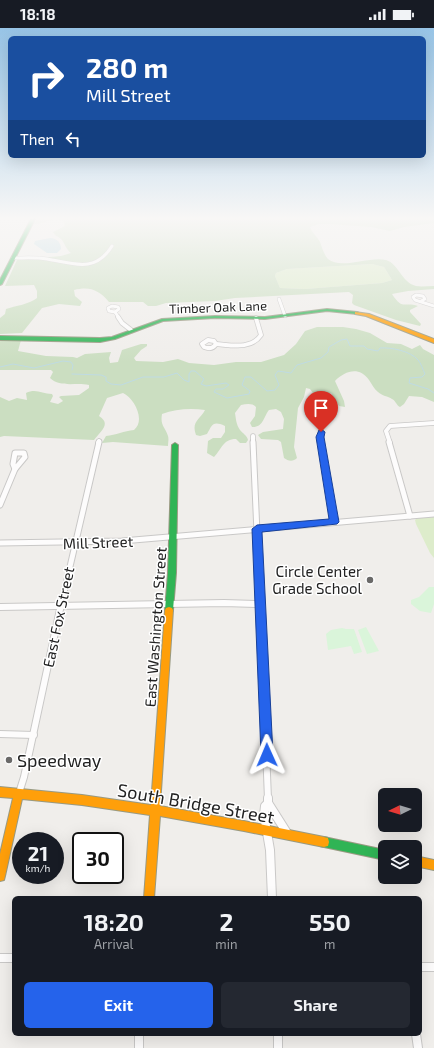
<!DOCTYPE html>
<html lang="en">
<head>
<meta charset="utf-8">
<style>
	body { margin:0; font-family:"Exo 2",sans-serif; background:#242831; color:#f1f3f6; height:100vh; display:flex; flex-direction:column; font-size:15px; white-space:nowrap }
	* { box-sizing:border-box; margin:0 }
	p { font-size:13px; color:#9ea1a6 }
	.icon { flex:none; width:22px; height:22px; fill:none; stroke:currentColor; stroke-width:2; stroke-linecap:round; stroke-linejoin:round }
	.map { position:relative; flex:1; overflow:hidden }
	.details { position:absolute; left:12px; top:868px; width:410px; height:140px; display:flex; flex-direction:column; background:#171b24; border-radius:6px; box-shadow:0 4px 16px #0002 }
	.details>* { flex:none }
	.guide { position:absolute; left:8px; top:8px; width:418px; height:122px; border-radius:6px; box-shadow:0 4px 16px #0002; background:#1a4fa0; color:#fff; overflow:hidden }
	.needle { width:26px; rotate:265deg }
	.fabs { position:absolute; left:378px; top:760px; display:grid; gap:8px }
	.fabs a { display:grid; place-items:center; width:44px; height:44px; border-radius:6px; background:#171b24; box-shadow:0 4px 16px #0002; font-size:20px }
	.speed { position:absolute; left:12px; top:804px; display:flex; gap:8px; font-size:20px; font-weight:700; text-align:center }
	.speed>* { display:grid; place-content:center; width:52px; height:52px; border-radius:50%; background:#171b24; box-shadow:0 4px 16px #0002; line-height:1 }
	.speed small { font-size:10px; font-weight:400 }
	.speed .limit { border:2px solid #111; border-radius:6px; background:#fff; color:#111 }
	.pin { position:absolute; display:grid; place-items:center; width:34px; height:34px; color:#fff; margin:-41px -17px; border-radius:50% 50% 50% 0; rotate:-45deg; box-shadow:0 0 4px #0007 }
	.pin .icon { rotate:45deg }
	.me { position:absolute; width:44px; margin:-22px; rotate:359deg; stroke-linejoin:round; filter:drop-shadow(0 0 3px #0008) }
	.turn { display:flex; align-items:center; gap:14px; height:84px; padding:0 12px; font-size:18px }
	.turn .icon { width:52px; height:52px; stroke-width:2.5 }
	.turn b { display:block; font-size:28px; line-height:34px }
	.then { display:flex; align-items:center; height:38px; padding:0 12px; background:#0003; gap:8px; font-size:15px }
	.eta { display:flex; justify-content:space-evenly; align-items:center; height:68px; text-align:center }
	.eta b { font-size:24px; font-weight:700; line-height:28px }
	.primary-button { display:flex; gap:8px; margin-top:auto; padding:8px 12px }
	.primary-button a { flex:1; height:46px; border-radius:6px; background:#2563eb; color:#fff; font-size:16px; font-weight:700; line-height:46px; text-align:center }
	.primary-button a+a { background:#242831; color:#f1f3f6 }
	.status { display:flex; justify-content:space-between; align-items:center; height:28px; padding:0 20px; background:#171b24; direction:ltr }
	.status svg { height:11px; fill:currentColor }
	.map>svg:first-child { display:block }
	.grass { fill:#ddeccb }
	.forest { fill:#cbdec1; fill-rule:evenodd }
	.park { fill:#daf5da }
	.water { fill:#bfdbe3 }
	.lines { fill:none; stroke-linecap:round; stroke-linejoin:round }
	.stream { stroke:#bfdbe3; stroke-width:1 }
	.street-far4-casing { stroke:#c9c8c7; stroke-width:4 }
	.street-far3-casing { stroke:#c9c8c7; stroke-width:5.5 }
	.street-far2-casing { stroke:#c9c8c7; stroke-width:7 }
	.street-far1-casing { stroke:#c9c8c7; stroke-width:8 }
	.street-casing { stroke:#c9c8c7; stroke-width:10 }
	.fast-casing { stroke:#999a82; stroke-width:2 }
	.slow-casing { stroke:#999a82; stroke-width:2 }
	.street-far4 { stroke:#fdfcfc; stroke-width:3 }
	.street-far3 { stroke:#fdfcfc; stroke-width:4 }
	.street-far2 { stroke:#fdfcfc; stroke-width:5 }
	.street-far1 { stroke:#fdfcfc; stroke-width:6 }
	.street { stroke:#fdfcfc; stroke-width:8 }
	.fast { fill:#30b455; fill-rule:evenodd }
	.slow { fill:#ff9f0a; fill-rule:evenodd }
	.route { fill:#2563eb; stroke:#184099 }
	.poi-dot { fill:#6a6968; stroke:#fff; stroke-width:1.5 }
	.labels { text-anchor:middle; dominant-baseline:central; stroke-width:3; stroke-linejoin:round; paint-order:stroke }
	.far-street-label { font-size:13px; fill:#222; stroke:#fff }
	.street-label { font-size:15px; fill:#222; stroke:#fff }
	.poi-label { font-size:15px; fill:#222; stroke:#fff; text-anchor:end }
	.near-poi-label { font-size:18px; fill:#222; stroke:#fff; text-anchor:start }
	.near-street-label { font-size:18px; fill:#222; stroke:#fff }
</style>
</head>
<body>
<div class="status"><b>18:18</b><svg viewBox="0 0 49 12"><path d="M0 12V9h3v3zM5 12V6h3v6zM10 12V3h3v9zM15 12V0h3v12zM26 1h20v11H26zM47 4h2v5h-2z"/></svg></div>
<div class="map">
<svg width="434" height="1020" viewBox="0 0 434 1020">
	<rect width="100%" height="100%" fill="#f0eeeb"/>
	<!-- grass -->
	<g class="grass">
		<polygon points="372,236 384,239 392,252 382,255 305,261 280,260 275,248 276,245 287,241"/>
		<polygon points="434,489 434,530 430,525 416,496 415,492 417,490"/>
	</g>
	<!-- forest -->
	<g class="forest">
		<path d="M37,191H434V195L404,199L390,203L371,199L329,196H319L310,199C312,205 317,208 320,214C322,219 324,227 328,231C341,242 369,228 386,232C399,236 401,254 416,258C421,259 428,258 434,258V261L408,263L392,266C403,283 404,273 418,278L410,282V284L421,296L420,298L396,292L354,277L352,275L353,267L349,264L235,270L215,273L166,275L156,278H148L143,274H109C99,262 90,258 74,262L75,268L82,274L80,278L59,276L42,280L22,305L0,306V290L5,286L6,281C15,278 30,276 37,270V263L34,257L5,258L17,232L61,228L71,225C65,220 65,215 61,211C58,208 55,208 53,204L65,198L64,194C53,188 46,196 34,196ZM372,236L384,239L392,252L382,255L305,261L280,260L275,248L276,245L287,241Z"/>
		<path d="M317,299H343L356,301L370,305L387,315L401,316L412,321L420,317L423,321L434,327V374L422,369L409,368L404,376L400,379C396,377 396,373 392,371C388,368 382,368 378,364C374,361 372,356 369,352C359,338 345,343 335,353L344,373L345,379L339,378L331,365L324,366L326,374H319L310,361L306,360L304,369L298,380L294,419L297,430C293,434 288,433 284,430L281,414L278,412L261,411L258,407L263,404L283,401L284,391L281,384L276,381L269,382C264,388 263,400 252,399L250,395L255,388L256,379C252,375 247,376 241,377L235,385C236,391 236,396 240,402C243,406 247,407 248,412L246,415H240L236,411C223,411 222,421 214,429L207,425L208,413L213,410H221L225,404V398C212,392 212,398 207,406L200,408L196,407C191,393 200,392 205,382C191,380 175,381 162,386C160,398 165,398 168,408C169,411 168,415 168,418L113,414L102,415L106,408C116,407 124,403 134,402C146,392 134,370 123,365L107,370L99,388C112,396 100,404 94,412L4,408L0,409V369L9,373L17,370L27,372L26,365C36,360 42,366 52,366L53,368L50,374L58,376L63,373L59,369L61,368L79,367L89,360V357C76,354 60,360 50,350L53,344L51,342H0V312H21L18,323L46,328L73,329L77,330L85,326L111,324L109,330L110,335L118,334L122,322L141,316H147V318L141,322L134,330L136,333L163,334L178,331L189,335L214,337L236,334H261L284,327L296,316L305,303Z"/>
	</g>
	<!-- park -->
	<g class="park">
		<polygon points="429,559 434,559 434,576 431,585 420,583 411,576 411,572 419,569"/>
		<polygon points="366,599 379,623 367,626 358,602"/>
		<polygon points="342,600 346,601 354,601 362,624 354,626 351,618 328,622 326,606 331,602"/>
	</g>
	<!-- water -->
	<path class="water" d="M50,210C57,210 61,215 61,221L57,225H47L34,216L35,213Z"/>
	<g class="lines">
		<!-- stream -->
		<g class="stream">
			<polyline points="0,339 13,336 34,340 63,333 71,334 73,337 72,342"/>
			<path d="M72,346L101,347L106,349V353L111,356L121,357L143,349H164L177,345L184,352L189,354V346L191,343H195L204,351L201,356L206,358L226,355L229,357L223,361H216L214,364L227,370L249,366L250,363L242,357L245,349H251L267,363L275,362L279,357L275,347L278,343L291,345L297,337L321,330L328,324L329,319L341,312L347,311L350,318H364L367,321L378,323L380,320C390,319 411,323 418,332C421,335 423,342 425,346L422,349L410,350L409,355L428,361L434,365"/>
		</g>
		<defs>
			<g id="street-far4">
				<path d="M13,230C24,230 36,229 47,231C72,235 95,246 112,218"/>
				<polyline points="279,271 285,288"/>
				<polyline points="421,273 425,271 423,268 416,267 413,269 415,272 434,278"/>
				<polygon points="112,278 118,279 119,281 115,284 109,283 108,280"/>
				<polyline points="115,284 119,290"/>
			</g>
			<g id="street-far3">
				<polyline points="118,289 122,295 131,302"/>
				<path d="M208,312L214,313L216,316C213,321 209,321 204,319L202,316Z"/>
				<path d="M216,316C231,317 251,322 261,307L256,290"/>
				<polyline points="253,408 253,415"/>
				<polyline points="98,415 99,413"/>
				<polyline points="321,415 320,409 322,394"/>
				<polyline points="390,415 386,403 390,398 434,395"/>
			</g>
			<g id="street-far2">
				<polyline points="253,414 260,573"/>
				<polyline points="321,414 334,494"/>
				<polyline points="389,414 410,488"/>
				<polygon points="15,425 24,425 25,429 15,441 13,436"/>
				<polyline points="0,477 15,441"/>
				<polyline points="0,515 122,513 434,486"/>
				<polyline points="62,573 99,414"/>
			</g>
			<g id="street-far1">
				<polyline points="260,572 268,771"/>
				<polyline points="0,579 224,575 259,576"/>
				<polyline points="0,706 34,707"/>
				<polyline points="19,765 24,749 62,572"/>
			</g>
			<g id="street">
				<polyline points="268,770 268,775 287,805"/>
				<polyline points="268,775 265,778 264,787 270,822 272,870"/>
				<polyline points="0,930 14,930"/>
				<polyline points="420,939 434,939"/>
				<polyline points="139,1006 139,1020"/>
				<polyline points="278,1006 278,1020"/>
				<polyline points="416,1006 418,1020"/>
			</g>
			<g id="fast">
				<polygon points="31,191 35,191 2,256 0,257 0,252"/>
				<polygon points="327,281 357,284 359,285 357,286 327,283 265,291 215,290 163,293 115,311 100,314 0,312 0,308 100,310 112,309 162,291 215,288 265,289"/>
				<polygon points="175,415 178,417 176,545 173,582 172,584 169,585 166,584 165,582 168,545 172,417"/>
				<polygon points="324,809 385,822 385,832 324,819 320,818 319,814 320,810"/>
			</g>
			<g id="slow">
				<polygon points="355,284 369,286 434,311 434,315 366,288 355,286"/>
				<polygon points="169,579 172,580 173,582 160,778 244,793 324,809 328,810 329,814 328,818 324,819 244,803 160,788 154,870 144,870 150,787 82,777 22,771 5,848 4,852 0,853 0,826 13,770 0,769 0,759 82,767 151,777 165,582 166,580"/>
				<polygon points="415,828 434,832 434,842 415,838"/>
			</g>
		</defs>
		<!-- street-far4 casing -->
		<use href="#street-far4" class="street-far4-casing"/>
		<!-- street-far3 casing -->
		<use href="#street-far3" class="street-far3-casing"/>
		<!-- street-far2 casing -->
		<use href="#street-far2" class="street-far2-casing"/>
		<!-- street-far1 casing -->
		<use href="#street-far1" class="street-far1-casing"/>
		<!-- street casing -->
		<use href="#street" class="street-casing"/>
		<!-- fast casing -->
		<use href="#fast" class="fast-casing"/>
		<!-- slow casing -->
		<use href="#slow" class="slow-casing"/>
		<!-- street-far4 -->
		<use href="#street-far4" class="street-far4"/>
		<!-- street-far3 -->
		<use href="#street-far3" class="street-far3"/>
		<!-- street-far2 -->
		<use href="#street-far2" class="street-far2"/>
		<!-- street-far1 -->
		<use href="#street-far1" class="street-far1"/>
		<!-- street -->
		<use href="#street" class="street"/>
		<!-- fast -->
		<use href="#fast" class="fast"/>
		<!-- slow -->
		<use href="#slow" class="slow"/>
	</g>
	<!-- sky -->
	<linearGradient id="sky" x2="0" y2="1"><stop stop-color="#97c4e6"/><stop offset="0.57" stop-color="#f8f7f6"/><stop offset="1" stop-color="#f8f7f6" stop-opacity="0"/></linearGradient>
	<rect width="434" height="334" fill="url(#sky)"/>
	<!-- route -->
	<polygon class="route" points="321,401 325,404 324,409 339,494 337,496 262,504 273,727 271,731 267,733 263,731 261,727 252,501 257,497 329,491 316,409 319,402"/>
	<!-- markers -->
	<g class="poi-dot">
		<circle cx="370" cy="552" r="4"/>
		<circle cx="9" cy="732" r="4"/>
	</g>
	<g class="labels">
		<!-- far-street labels -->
		<g class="far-street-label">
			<text transform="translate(218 279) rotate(-2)">Timber Oak Lane</text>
		</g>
		<!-- street labels -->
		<g class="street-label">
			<text transform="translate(98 514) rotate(-2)">Mill Street</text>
			<text transform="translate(58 589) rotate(-78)">East Fox Street</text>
			<text transform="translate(155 599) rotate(-86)">East Washington Street</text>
		</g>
		<!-- poi labels -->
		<g class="poi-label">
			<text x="362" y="543">Circle Center<tspan x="362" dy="17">Grade School</tspan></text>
		</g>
		<!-- near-poi labels -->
		<g class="near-poi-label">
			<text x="17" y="732">Speedway</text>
		</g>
		<!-- near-street labels -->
		<g class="near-street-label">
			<text transform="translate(196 775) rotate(10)">South Bridge Street</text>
		</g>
	</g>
</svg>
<div class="fabs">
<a><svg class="needle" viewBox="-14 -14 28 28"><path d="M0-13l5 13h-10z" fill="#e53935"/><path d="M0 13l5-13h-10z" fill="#9ea1a6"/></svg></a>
<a><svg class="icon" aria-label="layers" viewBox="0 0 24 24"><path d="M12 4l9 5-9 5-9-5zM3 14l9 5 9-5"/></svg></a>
</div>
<div class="speed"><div>21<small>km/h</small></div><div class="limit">30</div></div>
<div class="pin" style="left:321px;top:404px;background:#d93025"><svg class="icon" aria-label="arrive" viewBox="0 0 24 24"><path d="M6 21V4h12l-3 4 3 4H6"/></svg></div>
<svg class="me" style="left:267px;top:727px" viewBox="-20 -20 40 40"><path d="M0-17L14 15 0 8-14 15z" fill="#2563eb" stroke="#fff" stroke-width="4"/></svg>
<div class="guide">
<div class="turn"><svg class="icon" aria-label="right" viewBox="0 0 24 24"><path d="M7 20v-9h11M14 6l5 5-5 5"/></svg><div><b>280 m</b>Mill Street</div></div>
<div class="then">Then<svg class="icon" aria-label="left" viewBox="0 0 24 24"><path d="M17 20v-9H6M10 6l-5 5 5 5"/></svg></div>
</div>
<section class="details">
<div class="eta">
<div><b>18:20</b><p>Arrival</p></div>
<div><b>2</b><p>min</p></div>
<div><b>550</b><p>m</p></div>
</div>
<div class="primary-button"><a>Exit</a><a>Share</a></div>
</section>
</div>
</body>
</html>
